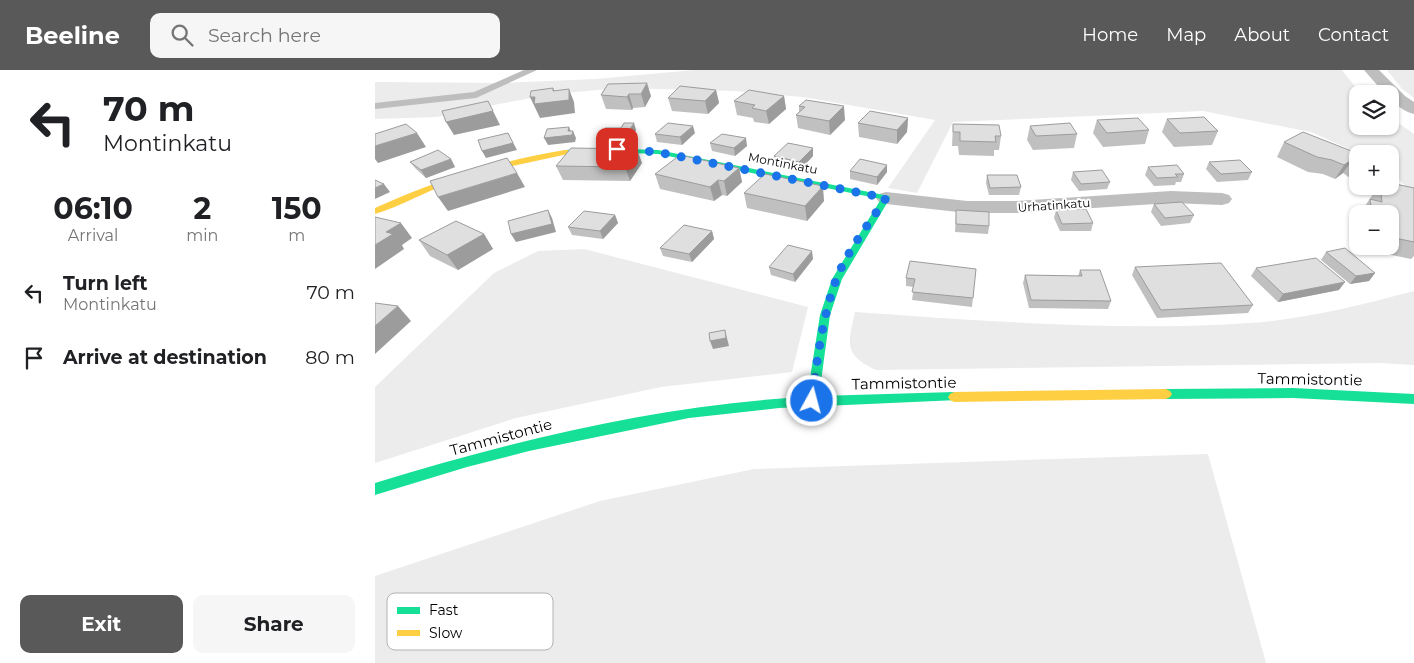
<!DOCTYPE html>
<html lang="en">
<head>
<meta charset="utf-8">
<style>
	body { margin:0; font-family:Montserrat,sans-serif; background:#f6f6f6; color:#202124; height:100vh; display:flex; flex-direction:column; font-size:19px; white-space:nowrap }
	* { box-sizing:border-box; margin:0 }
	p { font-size:16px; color:#757577 }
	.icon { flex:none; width:28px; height:28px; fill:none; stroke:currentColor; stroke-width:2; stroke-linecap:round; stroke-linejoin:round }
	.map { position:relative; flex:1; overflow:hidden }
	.sheet { display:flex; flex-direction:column; background:#fff; width:375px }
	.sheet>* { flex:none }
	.banner { background:#fff; color:#202124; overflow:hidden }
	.buttons { position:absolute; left:974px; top:15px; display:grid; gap:10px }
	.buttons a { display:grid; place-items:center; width:50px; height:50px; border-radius:10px; background:#fff; box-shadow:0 1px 4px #0004; font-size:25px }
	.pin { position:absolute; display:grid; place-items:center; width:42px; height:42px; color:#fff; margin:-21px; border-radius:10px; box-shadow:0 2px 8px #0006 }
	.me { position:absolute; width:55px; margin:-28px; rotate:7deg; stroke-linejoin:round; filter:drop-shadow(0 0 4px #0008) }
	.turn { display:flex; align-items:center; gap:18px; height:105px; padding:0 20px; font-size:22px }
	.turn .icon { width:65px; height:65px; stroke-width:2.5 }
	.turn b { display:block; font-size:35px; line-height:42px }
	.eta { display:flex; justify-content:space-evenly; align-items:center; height:85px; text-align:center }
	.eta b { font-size:30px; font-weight:700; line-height:35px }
	.action { display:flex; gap:10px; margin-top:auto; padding:10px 20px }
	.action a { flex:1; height:58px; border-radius:10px; background:#595959; color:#fff; font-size:20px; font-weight:700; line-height:58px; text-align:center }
	.action a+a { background:#f6f6f6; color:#202124 }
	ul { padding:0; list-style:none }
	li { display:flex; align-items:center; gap:15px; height:65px; padding:0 20px }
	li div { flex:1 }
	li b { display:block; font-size:19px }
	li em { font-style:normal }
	header { display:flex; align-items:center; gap:30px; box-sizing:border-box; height:70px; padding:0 25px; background:#595959; color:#fff }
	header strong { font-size:24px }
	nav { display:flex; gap:28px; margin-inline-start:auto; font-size:18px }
	.search { width:350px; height:45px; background:#f6f6f6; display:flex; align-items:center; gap:12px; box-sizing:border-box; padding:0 18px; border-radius:10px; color:#757577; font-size:19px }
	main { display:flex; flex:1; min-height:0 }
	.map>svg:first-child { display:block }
	.green { fill:#ececec }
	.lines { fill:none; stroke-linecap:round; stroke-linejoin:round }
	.lane { fill:#bebebe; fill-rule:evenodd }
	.street { fill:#bebebe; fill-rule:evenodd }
	.fast { fill:#16e098; fill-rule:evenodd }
	.slow { fill:#ffcf43; fill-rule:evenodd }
	.wall { fill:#c0c0c0 }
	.shaded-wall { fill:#9c9c9c }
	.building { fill:#dfdfdf; stroke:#9c9c9c }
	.route { stroke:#1a73e8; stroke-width:9; stroke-dasharray:0 16.2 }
	.labels { text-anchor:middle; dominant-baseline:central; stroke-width:4; stroke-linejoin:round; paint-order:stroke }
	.far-street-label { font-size:12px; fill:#000; stroke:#fff }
	.street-label { font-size:15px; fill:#000; stroke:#fff }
	.key { fill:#fff; stroke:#b2b2b2; stroke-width:1 }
	.key-label { font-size:14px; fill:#000 }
</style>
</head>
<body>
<header>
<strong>Beeline</strong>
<div class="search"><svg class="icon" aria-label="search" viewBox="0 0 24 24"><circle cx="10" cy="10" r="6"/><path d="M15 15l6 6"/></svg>Search here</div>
<nav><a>Home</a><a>Map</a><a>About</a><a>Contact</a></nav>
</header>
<main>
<section class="sheet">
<div class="banner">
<div class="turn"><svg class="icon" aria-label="left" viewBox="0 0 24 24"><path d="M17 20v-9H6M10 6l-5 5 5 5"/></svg><div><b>70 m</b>Montinkatu</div></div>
</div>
<div class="eta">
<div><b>06:10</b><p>Arrival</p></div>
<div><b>2</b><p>min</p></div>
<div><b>150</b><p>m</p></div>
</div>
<ul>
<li><svg class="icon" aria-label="left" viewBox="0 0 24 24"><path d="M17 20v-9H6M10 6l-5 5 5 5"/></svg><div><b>Turn left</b><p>Montinkatu</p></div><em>70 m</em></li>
<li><svg class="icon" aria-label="arrive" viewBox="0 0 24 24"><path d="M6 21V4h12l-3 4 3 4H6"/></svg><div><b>Arrive at destination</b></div><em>80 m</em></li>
</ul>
<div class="action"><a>Exit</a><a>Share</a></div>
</section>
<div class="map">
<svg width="1039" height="593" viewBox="0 0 1039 593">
	<rect width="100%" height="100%" fill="#fff"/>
	<!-- green -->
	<g class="green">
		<polygon points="319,0 967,0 986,24 982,24 982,56 1015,56 1015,47 1039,64 1039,124 1015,101 1015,84 985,84 936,62 828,41 578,52 542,123 513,118 560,50 428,27 359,21 244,18 179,24 124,34 62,47 0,49 0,12 130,13 221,9"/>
		<polygon points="1012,0 1039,0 1039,28 1027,19"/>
		<polygon points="209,179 433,237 417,302 286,317 141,348 0,393 0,317 119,203 163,181"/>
		<path d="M1039,221V295L1005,293L501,300C468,285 473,273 480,242C611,251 744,262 875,253C931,249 986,235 1039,221Z"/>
		<polygon points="833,384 891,593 0,593 0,506 225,431 379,399"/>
	</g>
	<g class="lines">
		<!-- lane -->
		<polygon class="lane" points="149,0 162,0 101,28 0,39 0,33 99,22"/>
		<!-- street -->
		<g class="street">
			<path d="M989,0H1004L1030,26L1039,32V44C1030,42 1021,35 1015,29V24H1010Z"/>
			<polygon points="796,121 847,123 854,125 857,129 854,133 847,135 796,133 641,143 592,143 511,134 504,132 501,128 504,124 511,122 592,131 641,131"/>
		</g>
		<!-- fast -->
		<g class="fast">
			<path d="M225,78L283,80L514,126L515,128L467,209L455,245L444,326L579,322L583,324L585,327L583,330L404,338L314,348L154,381L92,397L0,425V413C137,371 288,334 432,327L445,245L457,209L506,129L283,84L225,82L190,84L186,82L190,80Z"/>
			<polygon points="918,318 1039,324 1039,334 918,328 791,329 787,327 785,324 787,321 791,319"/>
		</g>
		<!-- slow -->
		<g class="slow">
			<path d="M190,80H193V84C153,93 113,100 74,113C50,122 24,137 0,144V138C61,110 124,91 190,80Z"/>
			<polygon points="791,319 795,321 797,324 795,327 791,329 579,332 575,330 573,327 575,324 579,322"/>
		</g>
	</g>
	<!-- wall -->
	<g class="wall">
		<polygon points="233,14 276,26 270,37 258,38 257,40 231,39 226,25"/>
		<polygon points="341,20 344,33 333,44 297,41 293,28"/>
		<polygon points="409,26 411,39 394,54 379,52 378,48 362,45 359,31"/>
		<polygon points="431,30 470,50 455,65 423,58 421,45 424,42 424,36"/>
		<polygon points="533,48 532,62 522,74 484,67 483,53"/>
		<polygon points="792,49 843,61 837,75 799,77 787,62"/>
		<polygon points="722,50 774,60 770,74 728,77 718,63"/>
		<polygon points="578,54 626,66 624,80 619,80 619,86 584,85 583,76 577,76"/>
		<polygon points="655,56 702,64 699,78 658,80 652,70"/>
		<polygon points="246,58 261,60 256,70 230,70 227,63"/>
		<polygon points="320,63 307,75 282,72 280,64"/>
		<polygon points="909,72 982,84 982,113 968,103 960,109 948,104 933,102 902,87"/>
		<polygon points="335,73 372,76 360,86 337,81"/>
		<polygon points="438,78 438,86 426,99 400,94 399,86"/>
		<polygon points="76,89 80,97 51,108 41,99 35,92"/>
		<polygon points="834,92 877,102 873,110 842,112 831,99"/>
		<polygon points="267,93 255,111 188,110 181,96"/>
		<polygon points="512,95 512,102 502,115 475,109 475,101"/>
		<polygon points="773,97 809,104 806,112 801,112 800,115 779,116 770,105"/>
		<polygon points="364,98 367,112 352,126 347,125 339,131 285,119 280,104"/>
		<polygon points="698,102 735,112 732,119 704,121 696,110"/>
		<polygon points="612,105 646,117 644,125 614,125 611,113"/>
		<polygon points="1016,113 1039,118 1039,186 1036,189 1002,182 1002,176 1015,176 1015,144 985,144 1003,116 1015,116"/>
		<polygon points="369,123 449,131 432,151 372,138"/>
		<polygon points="779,134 819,145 815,153 786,156 776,142"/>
		<polygon points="581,140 614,156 613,164 580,162"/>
		<polygon points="681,140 718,153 716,161 685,161 679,148"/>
		<polygon points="240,145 243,153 228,169 197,165 193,157"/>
		<polygon points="337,161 339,169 317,192 288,186 285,178"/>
		<polygon points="109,164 118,179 83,200 55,186 44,170"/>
		<polygon points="951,182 1000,203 994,211 975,214 946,190"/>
		<polygon points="438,189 420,212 396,205 394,197"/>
		<polygon points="760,197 878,235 873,243 782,248 757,205"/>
		<polygon points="881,198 964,220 903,232 876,206"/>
		<polygon points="601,199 597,237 537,230 539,217 531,216 531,208"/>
		<polygon points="705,200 736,231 733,239 654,238 648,213 650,205 703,206"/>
	</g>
	<!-- shaded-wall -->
	<g class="shaded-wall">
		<polygon points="272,13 276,26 270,37 266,24"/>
		<polygon points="178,18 184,31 194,19 199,32 200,43 165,48 155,27 160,27 178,21"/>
		<polygon points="341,20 344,33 333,44 330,31"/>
		<polygon points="254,24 258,38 257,40 252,27"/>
		<polygon points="409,26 411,39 394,54 391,41"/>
		<polygon points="113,31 125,55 79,65 71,52"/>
		<polygon points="469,36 470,50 455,65 454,51"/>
		<polygon points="533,48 532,62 522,74 522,60"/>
		<polygon points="259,53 261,60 256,70 253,62"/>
		<polygon points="318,56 320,63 307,75 305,67"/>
		<polygon points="194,57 197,64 198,61 201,68 200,72 173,75 169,68 193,61"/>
		<polygon points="42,63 51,77 3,93 0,89 0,76"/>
		<polygon points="133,63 142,80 111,88 107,81"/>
		<polygon points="371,68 372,76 360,86 359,78"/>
		<polygon points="438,78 438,86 426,99 424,92"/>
		<polygon points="262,79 267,93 255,111 250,97"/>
		<polygon points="76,89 80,97 51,108 46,100"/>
		<polygon points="978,89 968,103 960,109 969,95"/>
		<polygon points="512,95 512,102 502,115 502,107"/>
		<polygon points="364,98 367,112 352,126 349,111"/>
		<polygon points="142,103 150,117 73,141 63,127"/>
		<polygon points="343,110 347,125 339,131 335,117"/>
		<polygon points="9,114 15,122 0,129 0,118"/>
		<polygon points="448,116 449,131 432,151 430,136"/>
		<polygon points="173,140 177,148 181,162 141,172 136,164"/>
		<polygon points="240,145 243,153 228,169 225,161"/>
		<polygon points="26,153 37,168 27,175 29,179 0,199 0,175 11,162"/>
		<polygon points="337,161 339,169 317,192 314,184"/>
		<polygon points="109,164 118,179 83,200 72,185"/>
		<polygon points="437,181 438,189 420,212 418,204"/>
		<polygon points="1000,203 994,211 975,214 981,206"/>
		<polygon points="970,212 964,220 903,232 908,224"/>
		<polygon points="23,236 36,251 0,284 0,256"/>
		<polygon points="350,260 354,276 338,279 335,271"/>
	</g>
	<!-- building -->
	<g class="building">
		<polygon points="272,13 266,24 254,24 252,27 226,25 233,14"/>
		<polygon points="305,16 341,20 330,31 293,28"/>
		<polygon points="178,18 178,21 194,19 194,30 159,34 160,27 155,27 156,21"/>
		<polygon points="374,20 409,26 391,41 377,38 380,35 359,31"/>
		<polygon points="431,30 469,36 454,51 421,45 430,37 424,36"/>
		<polygon points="113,31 118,41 71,52 67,41"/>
		<polygon points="495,41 533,48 522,60 483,53"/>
		<polygon points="829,47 843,61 805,63 792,49"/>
		<polygon points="763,48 774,60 732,63 722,50"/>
		<polygon points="249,53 259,53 253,62 227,63 230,58 246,58"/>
		<polygon points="293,53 318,56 305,67 280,64"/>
		<polygon points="695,53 702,64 661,66 655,56"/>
		<polygon points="31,54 42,63 0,76 0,64"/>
		<polygon points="578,54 624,55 626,66 620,66 621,72 585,71 585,62 578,62"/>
		<polygon points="194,57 193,61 198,61 197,65 169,68 172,59"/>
		<polygon points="928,62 984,84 982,84 982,92 978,89 969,95 957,90 942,87 909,72"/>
		<polygon points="133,63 138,73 107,81 103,70"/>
		<polygon points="347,64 371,68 359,78 335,73"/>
		<polygon points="413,73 438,78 424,92 399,86"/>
		<polygon points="196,78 262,79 250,97 181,96"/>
		<polygon points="63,80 76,89 46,100 35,92"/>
		<polygon points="305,85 364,98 349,111 343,110 335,117 280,104"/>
		<polygon points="132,88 142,103 63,127 55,111"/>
		<polygon points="485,89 512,95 502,107 475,101"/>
		<polygon points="865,90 877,102 846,104 834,92"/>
		<polygon points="802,95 809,104 800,104 803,107 782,108 773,97"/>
		<polygon points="727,100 735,112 706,114 698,102"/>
		<polygon points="390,104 448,116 430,136 369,123"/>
		<polygon points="612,105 642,105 646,117 615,118"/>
		<polygon points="0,110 9,114 0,118"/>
		<polygon points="1016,113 1039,118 1039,172 1015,167 1015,144 997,144 995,129 1007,132 1005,116 1017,116"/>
		<polygon points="807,132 819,145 790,148 779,134"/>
		<polygon points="711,139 718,153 687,154 681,140"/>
		<polygon points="173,140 177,154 136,164 133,151"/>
		<polygon points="581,140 614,142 614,156 581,154"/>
		<polygon points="209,141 240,145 225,161 193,157"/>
		<polygon points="0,147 26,153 11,162 18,164 0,175"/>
		<polygon points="81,151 109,164 72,185 44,170"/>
		<polygon points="309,155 337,161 314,184 285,178"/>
		<polygon points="413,175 437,181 418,204 394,197"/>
		<polygon points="970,178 1000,203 981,206 951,182"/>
		<polygon points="941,188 970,212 908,224 881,198"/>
		<polygon points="535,191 601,199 598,228 537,222 540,209 531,208"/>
		<polygon points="846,193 878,235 786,240 760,197"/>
		<polygon points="705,200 725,200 736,231 656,230 650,205 707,206"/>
		<polygon points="0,233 23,236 0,256"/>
		<polygon points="350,260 351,268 335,271 334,263"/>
	</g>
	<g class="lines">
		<!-- route -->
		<path class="route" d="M242,79L282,82L511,128C494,154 472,181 461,210C447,249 442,290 437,331"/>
	</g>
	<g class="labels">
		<!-- far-street labels -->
		<g class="far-street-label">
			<text transform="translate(408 93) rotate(11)">Montinkatu</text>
			<text transform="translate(679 135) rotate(-4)">Urhatinkatu</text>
		</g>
		<!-- street labels -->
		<g class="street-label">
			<text transform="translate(935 309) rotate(1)">Tammistontie</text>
			<text transform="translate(529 313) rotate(-1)">Tammistontie</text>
			<text transform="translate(126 367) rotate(-15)">Tammistontie</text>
		</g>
	</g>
	<!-- legend -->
	<rect x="12" y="523" width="166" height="57" rx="8" class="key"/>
	<rect x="22" y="537" width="23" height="7" fill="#16e098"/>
	<rect x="22" y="560" width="23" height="6" fill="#ffcf43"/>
	<g class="key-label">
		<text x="54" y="545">Fast</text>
		<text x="54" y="568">Slow</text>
	</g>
</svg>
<div class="buttons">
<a><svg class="icon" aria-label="layers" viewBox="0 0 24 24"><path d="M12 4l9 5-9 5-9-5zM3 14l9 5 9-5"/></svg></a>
<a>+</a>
<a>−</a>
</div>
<div class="pin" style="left:242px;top:79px;background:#d93025"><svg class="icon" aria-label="arrive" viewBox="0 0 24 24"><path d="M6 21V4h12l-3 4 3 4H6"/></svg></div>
<svg class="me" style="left:437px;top:331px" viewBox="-20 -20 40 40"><circle r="17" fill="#1a73e8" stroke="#fff" stroke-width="3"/><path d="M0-11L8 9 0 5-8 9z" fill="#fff"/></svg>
</div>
</main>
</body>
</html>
